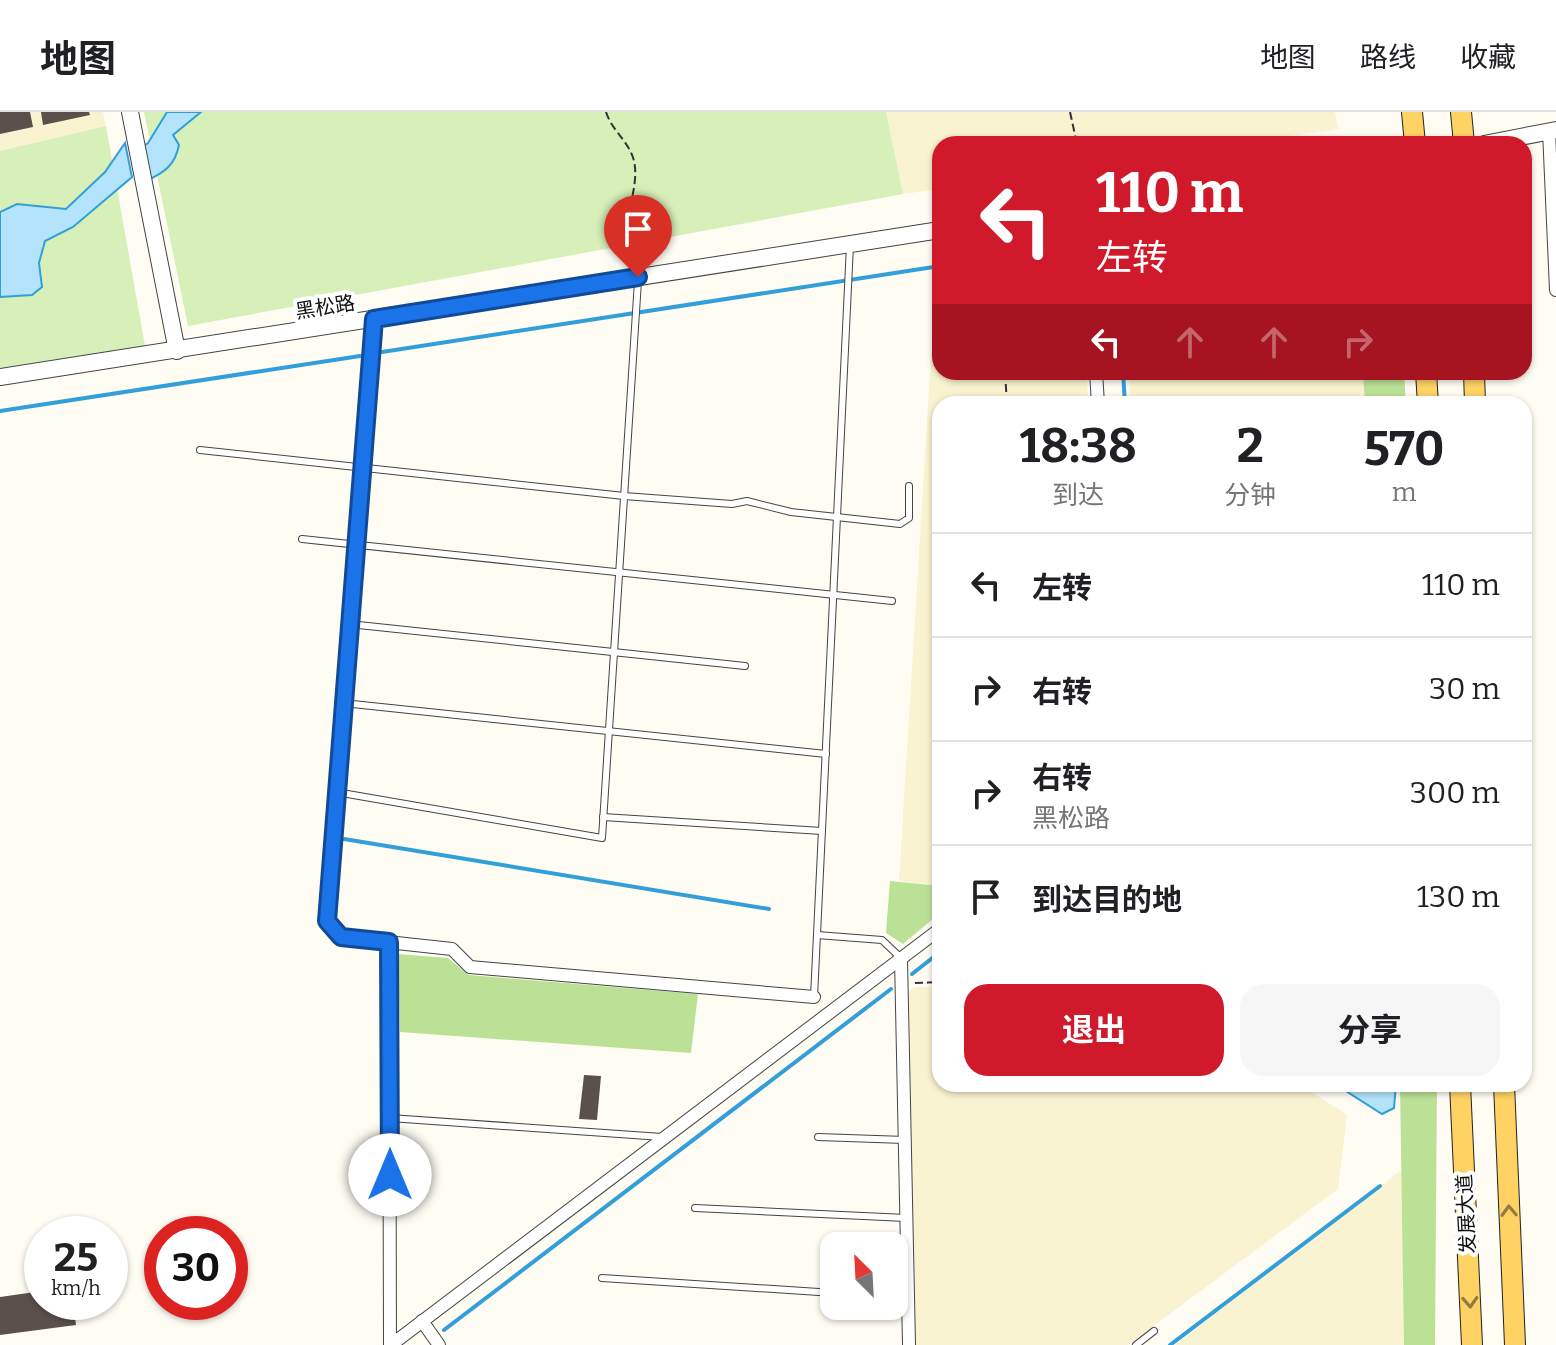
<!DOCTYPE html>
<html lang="zh">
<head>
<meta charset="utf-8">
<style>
	body { margin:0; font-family:Bitter,"Noto Sans SC",serif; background:#f6f6f6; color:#202124; height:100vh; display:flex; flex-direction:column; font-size:30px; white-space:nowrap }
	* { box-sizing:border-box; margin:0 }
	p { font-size:26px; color:#757577 }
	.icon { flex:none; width:44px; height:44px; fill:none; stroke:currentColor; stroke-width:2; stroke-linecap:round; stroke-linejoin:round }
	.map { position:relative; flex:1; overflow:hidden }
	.sheet { position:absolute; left:932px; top:284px; width:600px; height:696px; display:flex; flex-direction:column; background:#fff; border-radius:24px; box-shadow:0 2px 6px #0004 }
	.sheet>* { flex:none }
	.guide { position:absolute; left:932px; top:24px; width:600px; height:244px; border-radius:24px; box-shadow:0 2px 6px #0004; background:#d0192a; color:#fff; overflow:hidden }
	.needle { width:52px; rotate:336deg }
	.controls { position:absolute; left:820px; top:1120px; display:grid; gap:16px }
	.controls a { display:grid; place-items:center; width:88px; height:88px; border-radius:16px; background:#fff; box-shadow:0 2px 6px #0004; font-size:40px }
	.speed { position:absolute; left:24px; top:1104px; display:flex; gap:16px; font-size:40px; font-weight:700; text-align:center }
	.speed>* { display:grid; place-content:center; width:104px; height:104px; border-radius:50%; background:#fff; box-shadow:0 2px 6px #0004; line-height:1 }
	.speed small { font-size:20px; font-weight:400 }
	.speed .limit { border:12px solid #d22; background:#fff; color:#111 }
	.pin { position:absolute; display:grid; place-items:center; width:68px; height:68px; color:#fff; margin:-82px -34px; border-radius:50% 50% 50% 0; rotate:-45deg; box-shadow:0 0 8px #0007 }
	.pin .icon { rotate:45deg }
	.me { position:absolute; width:88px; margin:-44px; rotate:0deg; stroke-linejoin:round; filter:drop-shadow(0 0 6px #0008) }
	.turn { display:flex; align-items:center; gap:28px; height:168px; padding:0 32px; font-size:36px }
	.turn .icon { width:104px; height:104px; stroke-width:2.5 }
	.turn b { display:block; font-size:56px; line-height:68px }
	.lanes { display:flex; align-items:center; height:76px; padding:0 32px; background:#0003; justify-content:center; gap:40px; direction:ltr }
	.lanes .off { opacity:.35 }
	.eta { display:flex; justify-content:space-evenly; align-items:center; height:136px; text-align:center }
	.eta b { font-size:48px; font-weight:700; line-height:56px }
	.primary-button { display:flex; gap:16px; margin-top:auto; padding:16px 32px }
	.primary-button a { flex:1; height:92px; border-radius:24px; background:#d0192a; color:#fff; font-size:32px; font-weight:700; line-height:92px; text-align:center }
	.primary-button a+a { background:#f6f6f6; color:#202124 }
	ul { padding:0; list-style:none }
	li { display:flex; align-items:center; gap:24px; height:104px; padding:0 32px; border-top:2px solid #e0e0e0 }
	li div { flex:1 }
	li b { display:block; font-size:30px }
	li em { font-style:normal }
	header { display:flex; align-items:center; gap:48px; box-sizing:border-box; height:112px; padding:0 40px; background:#fff; border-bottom:2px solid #e0e0e0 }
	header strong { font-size:38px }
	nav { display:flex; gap:44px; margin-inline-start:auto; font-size:28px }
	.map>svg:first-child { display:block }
	.farmland { fill:#f9f3d1 }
	.green { fill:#d7efb9 }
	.forest { fill:#bbe196 }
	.water { fill:#b3e4fc; stroke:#339fda; stroke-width:2 }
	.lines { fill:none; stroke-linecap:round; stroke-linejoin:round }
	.stream { stroke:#339fda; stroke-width:4 }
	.building { fill:#5b514c }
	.service-casing { stroke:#444; stroke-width:8 }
	.minor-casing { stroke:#444; stroke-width:14 }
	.tertiary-casing { stroke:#444; stroke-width:18 }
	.primary-casing { stroke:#222; stroke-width:22 }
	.path { stroke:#333; stroke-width:2; stroke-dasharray:8 4; stroke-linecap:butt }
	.service { stroke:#fff; stroke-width:6 }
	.minor { stroke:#fff; stroke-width:12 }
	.tertiary { stroke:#fff; stroke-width:16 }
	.primary { stroke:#ffd264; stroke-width:20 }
	.oneway { stroke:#947b3f }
	.route-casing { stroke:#114b97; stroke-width:20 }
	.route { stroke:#1a73e8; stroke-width:14 }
	.labels { text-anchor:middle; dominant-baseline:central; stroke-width:8; stroke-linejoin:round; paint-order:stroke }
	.street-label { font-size:20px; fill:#111; stroke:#fff }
</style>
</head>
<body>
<header>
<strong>地图</strong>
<nav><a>地图</a><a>路线</a><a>收藏</a></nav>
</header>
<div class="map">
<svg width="1556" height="1233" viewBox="0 0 1556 1233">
	<rect width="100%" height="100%" fill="#fffcf4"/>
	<!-- farmland -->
	<g class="farmland">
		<polygon points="0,0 103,0 106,14 0,39"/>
		<polygon points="886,0 1335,0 1338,17 1236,32 940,32 940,77 903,82"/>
		<polygon points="940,161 940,260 1087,260 1088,292 940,292 940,774 899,769 936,162"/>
		<polygon points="1129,260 1363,260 1365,292 1130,292"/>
		<polygon points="914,875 940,875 940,972 1299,972 1347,1003 1338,1077 1128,1233 915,1233 909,880"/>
		<polygon points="1403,1057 1404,1233 1175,1233"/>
	</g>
	<!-- green -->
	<g class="green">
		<polygon points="144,0 886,0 903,82 188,214"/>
		<polygon points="106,14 145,234 0,256 0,39"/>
	</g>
	<!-- forest -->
	<g class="forest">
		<polygon points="1363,260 1404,260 1406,292 1365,292"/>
		<polygon points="890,769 940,774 940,801 903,832 886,821"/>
		<polygon points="398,842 448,846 469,863 698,882 691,941 400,920"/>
		<polygon points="1400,972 1437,972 1435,1233 1404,1233"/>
	</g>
	<!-- water -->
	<g class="water">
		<path d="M167,0H201L173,23L179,33C175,53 165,60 148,68L141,36L148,31Z"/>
		<polygon points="125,31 132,65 73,115 45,129 39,151 42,175 32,183 0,185 0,100 17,92 66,97 105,60"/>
		<polygon points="1335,972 1396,972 1394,996 1382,1002"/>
	</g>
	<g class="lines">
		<!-- stream -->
		<g class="stream">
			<polyline points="382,240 940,154"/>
			<polyline points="1123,260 1125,292"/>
			<polyline points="0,299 360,244"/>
			<polyline points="344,727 769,797"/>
			<polyline points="912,862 940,840"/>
			<polyline points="444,1218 891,877"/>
			<polyline points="1170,1233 1380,1074"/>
		</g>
	</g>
	<!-- building -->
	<g class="building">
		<polygon points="0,0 30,0 33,15 0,22"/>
		<polygon points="41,0 89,0 90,3 43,13"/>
		<polygon points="584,963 601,964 597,1008 579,1007"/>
		<polygon points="42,1179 42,1190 73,1190 76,1213 0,1223 0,1185"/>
	</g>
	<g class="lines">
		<defs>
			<g id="service">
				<polyline points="200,338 624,384 732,392 747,389 791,400 900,412 909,406 909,374"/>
				<polyline points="302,427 892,489"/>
				<polyline points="349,512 745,554"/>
				<polyline points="343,591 826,642"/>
				<polyline points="336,680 602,726 638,169"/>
				<polyline points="603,705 822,719"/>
				<polyline points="817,823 882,828 901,846"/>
				<polyline points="814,885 850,133"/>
				<polyline points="390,1006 662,1025"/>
				<polyline points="818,1025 905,1028"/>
				<polyline points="695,1096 906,1106"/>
				<polyline points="602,1166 834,1181"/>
				<polyline points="894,1185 908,1186"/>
				<polyline points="1136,1233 1154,1219"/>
			</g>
			<g id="minor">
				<polyline points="1549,19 1556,178"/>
				<polyline points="374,207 327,809 341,825 452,837 470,855 814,885"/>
				<polyline points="1096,260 1098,292"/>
				<polyline points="389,830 390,1233"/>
				<polyline points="901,846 909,1233"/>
				<polyline points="422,1209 439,1233"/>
				<polyline points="391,1233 940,817"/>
			</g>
			<g id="tertiary">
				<polyline points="130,0 177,239"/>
				<polyline points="1484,32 1556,18"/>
				<polyline points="0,265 940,118"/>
			</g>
			<g id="primary">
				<polyline points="1412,0 1415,32"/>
				<polyline points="1461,0 1464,32"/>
				<polyline points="1426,260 1428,292"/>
				<polyline points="1474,260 1475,292"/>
				<polyline points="1460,972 1472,1233"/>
				<polyline points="1504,972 1515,1233"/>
			</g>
		</defs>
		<!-- service casing -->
		<use href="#service" class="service-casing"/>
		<!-- minor casing -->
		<use href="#minor" class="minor-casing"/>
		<!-- tertiary casing -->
		<use href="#tertiary" class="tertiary-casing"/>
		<!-- primary casing -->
		<use href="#primary" class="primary-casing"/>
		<!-- path -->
		<g class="path">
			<path d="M606,0C612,19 629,29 634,49C641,79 616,119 629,151"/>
			<polyline points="1070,0 1077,32"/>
			<polyline points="1005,260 1007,292"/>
			<polyline points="915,871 940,870"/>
		</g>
		<!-- service -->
		<use href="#service" class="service"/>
		<!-- minor -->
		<use href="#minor" class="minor"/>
		<!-- tertiary -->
		<use href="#tertiary" class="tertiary"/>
		<!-- primary -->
		<use href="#primary" class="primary"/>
	</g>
	<!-- one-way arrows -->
	<defs><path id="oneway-chevron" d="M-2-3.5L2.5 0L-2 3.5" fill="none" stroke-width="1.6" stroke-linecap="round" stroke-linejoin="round" transform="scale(2)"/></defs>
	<g class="oneway">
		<use href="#oneway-chevron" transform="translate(1509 1099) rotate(-92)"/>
		<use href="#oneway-chevron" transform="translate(1470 1190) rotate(87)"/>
	</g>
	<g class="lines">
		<defs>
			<polyline id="route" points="390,1063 389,830 341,825 327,809 374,207 638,165"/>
		</defs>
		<!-- route casing -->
		<use href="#route" class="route-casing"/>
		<!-- route -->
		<use href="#route" class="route"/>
	</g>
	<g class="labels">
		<!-- street labels -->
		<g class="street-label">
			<text transform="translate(325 195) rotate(-9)">黑松路</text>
			<text transform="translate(1466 1102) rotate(-93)">发展大道</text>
		</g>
	</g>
</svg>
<div class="controls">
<a><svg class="needle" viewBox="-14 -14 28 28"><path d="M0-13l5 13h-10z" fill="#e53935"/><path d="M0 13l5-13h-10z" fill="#757577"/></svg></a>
</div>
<div class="speed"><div>25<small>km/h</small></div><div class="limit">30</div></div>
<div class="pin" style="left:638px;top:165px;background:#d93025"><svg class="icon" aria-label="arrive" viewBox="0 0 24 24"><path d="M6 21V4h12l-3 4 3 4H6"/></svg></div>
<svg class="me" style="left:390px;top:1063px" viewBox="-20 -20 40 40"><circle r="19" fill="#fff"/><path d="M0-13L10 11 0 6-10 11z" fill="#1a73e8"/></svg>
<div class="guide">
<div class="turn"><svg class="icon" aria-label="left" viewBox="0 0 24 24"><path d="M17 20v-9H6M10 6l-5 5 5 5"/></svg><div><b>110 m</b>左转</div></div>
<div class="lanes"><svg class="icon" aria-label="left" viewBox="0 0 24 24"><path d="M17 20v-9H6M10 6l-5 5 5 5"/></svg><svg class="icon off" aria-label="ahead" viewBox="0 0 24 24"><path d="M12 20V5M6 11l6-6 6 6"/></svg><svg class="icon off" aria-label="ahead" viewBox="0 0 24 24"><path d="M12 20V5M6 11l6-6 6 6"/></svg><svg class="icon off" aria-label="right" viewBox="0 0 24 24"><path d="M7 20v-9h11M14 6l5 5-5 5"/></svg></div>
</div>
<section class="sheet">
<div class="eta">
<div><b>18:38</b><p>到达</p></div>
<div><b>2</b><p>分钟</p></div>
<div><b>570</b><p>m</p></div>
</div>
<ul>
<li><svg class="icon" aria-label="left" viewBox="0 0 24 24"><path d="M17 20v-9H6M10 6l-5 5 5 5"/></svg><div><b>左转</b></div><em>110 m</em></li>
<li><svg class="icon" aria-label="right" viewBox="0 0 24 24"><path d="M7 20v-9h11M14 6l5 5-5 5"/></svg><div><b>右转</b></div><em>30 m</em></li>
<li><svg class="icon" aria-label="right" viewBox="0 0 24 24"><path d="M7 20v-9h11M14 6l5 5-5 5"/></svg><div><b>右转</b><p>黑松路</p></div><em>300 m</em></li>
<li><svg class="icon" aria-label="arrive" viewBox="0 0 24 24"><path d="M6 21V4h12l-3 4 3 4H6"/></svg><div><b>到达目的地</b></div><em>130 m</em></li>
</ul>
<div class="primary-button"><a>退出</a><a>分享</a></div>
</section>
</div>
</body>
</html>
